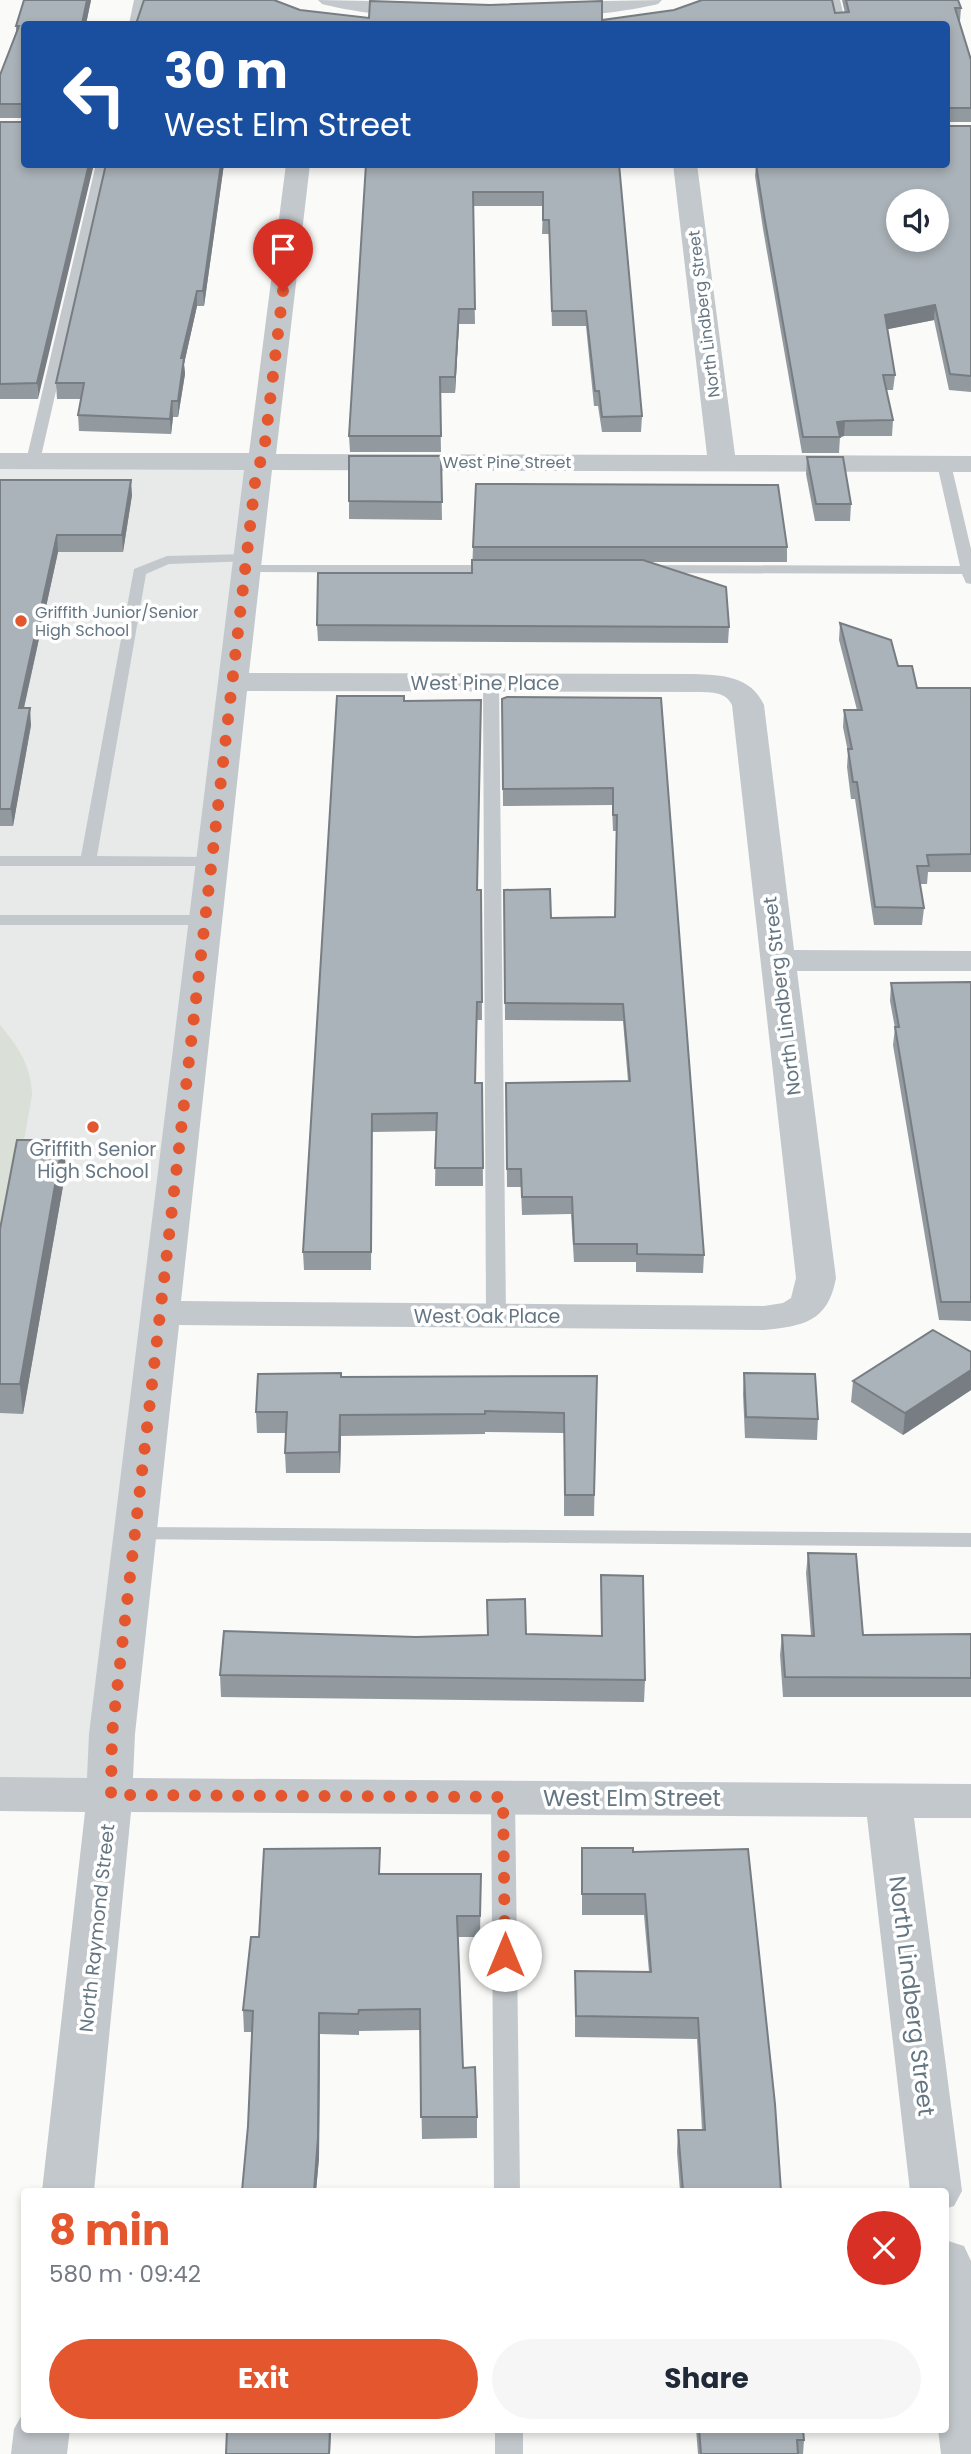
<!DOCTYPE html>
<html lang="en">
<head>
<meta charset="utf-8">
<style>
	body { margin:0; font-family:Poppins,sans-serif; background:#f6f6f7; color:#1f2937; height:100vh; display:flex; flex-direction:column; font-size:26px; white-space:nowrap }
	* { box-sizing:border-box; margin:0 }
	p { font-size:23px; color:#747a83 }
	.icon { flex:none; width:38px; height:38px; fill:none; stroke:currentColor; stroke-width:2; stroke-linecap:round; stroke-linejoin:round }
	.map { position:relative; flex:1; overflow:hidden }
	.side { position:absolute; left:21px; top:2188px; width:928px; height:245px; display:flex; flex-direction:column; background:#fff; border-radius:7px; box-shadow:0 4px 10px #0003 }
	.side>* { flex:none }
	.guide { position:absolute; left:21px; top:21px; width:929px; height:147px; border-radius:7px; box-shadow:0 4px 10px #0003; background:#1a4fa0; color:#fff; overflow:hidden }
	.fabs { position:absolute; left:886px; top:189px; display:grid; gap:14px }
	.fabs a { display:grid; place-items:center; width:63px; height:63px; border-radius:50%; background:#fff; box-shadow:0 4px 10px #0003; font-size:35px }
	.pin { position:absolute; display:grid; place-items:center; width:60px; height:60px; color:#fff; margin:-72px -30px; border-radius:50% 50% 50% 0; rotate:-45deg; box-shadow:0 0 7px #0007 }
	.pin .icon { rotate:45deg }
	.me { position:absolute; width:77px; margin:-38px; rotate:0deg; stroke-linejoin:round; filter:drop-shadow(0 0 5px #0008) }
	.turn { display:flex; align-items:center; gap:24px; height:147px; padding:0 28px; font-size:32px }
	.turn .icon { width:91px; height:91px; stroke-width:2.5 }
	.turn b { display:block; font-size:49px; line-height:60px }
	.round { display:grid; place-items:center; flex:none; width:74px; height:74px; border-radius:37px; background:#f6f6f7 }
	.overview { display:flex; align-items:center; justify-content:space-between; height:119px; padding:0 28px }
	h1 { font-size:42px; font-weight:700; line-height:52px; color:#e4572e }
	.action { display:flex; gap:14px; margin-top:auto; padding:14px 28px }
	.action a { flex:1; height:80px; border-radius:42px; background:#e4572e; color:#fff; font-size:28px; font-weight:700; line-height:80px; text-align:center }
	.action a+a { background:#f6f6f7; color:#1f2937 }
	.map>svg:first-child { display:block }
	.built { fill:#e8e9e9 }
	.green { fill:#dadfd7 }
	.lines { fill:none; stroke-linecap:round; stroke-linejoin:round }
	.service { fill:#c3c8cc; fill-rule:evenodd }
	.minor { fill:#c3c8cc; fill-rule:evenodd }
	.wall { fill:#929a9f }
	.shaded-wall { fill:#777d82 }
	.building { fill:#aab3b9; stroke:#777d82; stroke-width:2; fill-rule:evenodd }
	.route { stroke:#e4572e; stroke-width:12; stroke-dasharray:0 21.6 }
	.poi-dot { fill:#e4572e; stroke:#fff; stroke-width:2.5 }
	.labels { text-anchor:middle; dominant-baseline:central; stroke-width:7; stroke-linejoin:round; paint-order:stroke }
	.far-street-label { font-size:16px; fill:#657683; stroke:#fff }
	.far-poi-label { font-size:16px; fill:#657683; stroke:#fff; text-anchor:start }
	.street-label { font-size:19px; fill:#657683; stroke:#fff }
	.poi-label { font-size:19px; fill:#657683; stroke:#fff }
	.near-street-label { font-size:23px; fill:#657683; stroke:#fff }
</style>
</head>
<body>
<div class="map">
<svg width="971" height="2454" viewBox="0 0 971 2454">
	<rect width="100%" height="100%" fill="#fafaf8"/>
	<!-- built -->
	<polygon class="built" points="0,460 260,461 111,1795 0,1794"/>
	<!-- green -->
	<path class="green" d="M0,1025C19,1048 31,1066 32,1095L0,1276Z"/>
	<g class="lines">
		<!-- service -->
		<g class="service">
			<polygon points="134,0 144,0 139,24 129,24"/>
			<polygon points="830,0 840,0 846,24 836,24"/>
			<polygon points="96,164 108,164 40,461 33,465 26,461"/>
			<polygon points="944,460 951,464 971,549 971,584 966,583 962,574 645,573 638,569 645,565 960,566 937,464"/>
			<polygon points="247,554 254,558 252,561 169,564 146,574 97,856 213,857 219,858 221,862 219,866 0,866 0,856 81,856 134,569 167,556"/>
			<polygon points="245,565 496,565 503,569 496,573 240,572 238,569"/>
			<polygon points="491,678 499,683 506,1316 496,1322 486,1316 483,683"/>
			<polygon points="0,915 206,915 215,920 206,925 0,925"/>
			<polygon points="135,1527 971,1533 971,1547 127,1539 124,1534 127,1529"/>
			<polygon points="503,1789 511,1791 515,1797 520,2191 494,2191 491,1797 495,1791"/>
			<rect x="495" y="2429" width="28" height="25"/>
		</g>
		<!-- minor -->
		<g class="minor">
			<path d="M318,0L422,2L433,8C420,25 341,9 322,4Z"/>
			<path d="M662,0L658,4C638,9 550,25 538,8L549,2Z"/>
			<path d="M286,164H310L276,454L707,455L673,164H697L735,455L971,456V472L272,470L249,673L694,674C722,675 751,676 764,705L794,950L971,951V971H797L836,1278C828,1322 803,1326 764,1330L179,1325L135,1734L133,1778L971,1784V1818H914L962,2191L954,2206L945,2209V2191H910L867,1817L131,1812L94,2191H42L85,1812L0,1811V1777L87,1778L89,1734L244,470L0,469V453H249ZM247,691L694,692C708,693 725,690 732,705L796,1278L791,1298L783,1303L764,1306L181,1301Z"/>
			<polygon points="945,2240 964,2246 971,2261 971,2454 941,2454 938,2429 945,2429"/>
			<polygon points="24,2411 24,2429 70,2429 67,2454 11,2454 14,2429"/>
		</g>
	</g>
	<!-- wall -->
	<g class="wall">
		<polygon points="91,0 86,24 24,24 24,118 0,118 0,75 16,32 16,26"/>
		<polygon points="842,0 958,0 961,8 960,21 959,21 971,60 971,122 947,122 947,24 136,24 300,10 369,18 602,20 845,13"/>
		<polygon points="0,122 24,122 38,399 0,399"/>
		<polygon points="971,126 971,392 949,390 934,320 887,329 895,375 893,390 886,390 893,420 892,436 844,436 840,437 839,453 802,453 763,229 755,176 756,165 947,164"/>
		<polygon points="224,164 204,306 197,306 184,364 185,374 178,417 173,417 171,434 79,431 78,415 81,399 57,399 56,383"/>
		<polygon points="366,164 619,164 642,416 641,432 602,432 598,406 594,406 586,326 552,326 549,234 542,234 543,206 473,206 475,324 459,324 455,393 440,393 441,452 350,452 349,436"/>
		<polygon points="441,456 442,520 349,519 349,501"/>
		<polygon points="807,457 851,504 850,521 815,521 806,474"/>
		<polygon points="0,480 132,495 123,552 58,552 24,708 31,725 13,826 0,826"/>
		<polygon points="473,547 787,547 787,562 649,562 729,627 728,643 318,641 317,625 472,573"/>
		<polygon points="840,623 898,666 917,688 971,688 971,872 928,872 927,884 920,884 924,908 922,925 874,925 855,799 851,799 847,767 848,752 843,727 844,710 857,710 839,640"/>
		<polygon points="661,698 704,1255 703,1273 636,1272 636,1262 574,1262 571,1214 522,1215 521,1187 507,1187 506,1083 628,1081 623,1021 505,1020 504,890 551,918 615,917 616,831 613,831 612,805 503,806 502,699"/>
		<polygon points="404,701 477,890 481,890 482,1020 477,1020 475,1083 482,1083 483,1186 435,1186 436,1131 372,1132 371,1270 304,1270 303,1252"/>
		<polygon points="971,982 971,1321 939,1320 893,1045 895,1028 890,1001 891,983"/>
		<polygon points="63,1140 66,1169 23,1414 0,1413 0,1229"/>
		<polygon points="971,1352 971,1390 903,1435 851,1402 853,1381"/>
		<polygon points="744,1373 818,1419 817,1440 745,1438 743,1394"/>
		<polygon points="597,1376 594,1516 564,1516 564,1433 485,1432 485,1434 341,1436 340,1473 286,1473 285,1453 286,1433 257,1433 256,1412 341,1377"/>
		<polygon points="808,1553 863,1635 971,1634 971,1697 783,1697 780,1655 782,1635 811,1636 806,1573"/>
		<polygon points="601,1575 645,1680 644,1702 221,1697 220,1675 416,1637 488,1635 487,1600 526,1634 601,1636"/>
		<polygon points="582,1848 633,1852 781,2191 680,2191 677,2152 678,2130 702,2130 697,2039 575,2037 575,1971 649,1972 644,1915 582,1915"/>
		<polygon points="380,1874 481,1874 480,1937 458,1937 463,2068 477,2117 477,2138 422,2139 420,2030 359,2031 359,2035 320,2034 319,2158 316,2191 242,2191 248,2126 252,2032 244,2032 243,2010 259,1937"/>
		<polygon points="696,2429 803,2429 804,2440 803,2454 698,2454"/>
	</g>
	<!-- shaded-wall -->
	<g class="shaded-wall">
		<polygon points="87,0 91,0 86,24 82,24"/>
		<polygon points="89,164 94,164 38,399 37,383"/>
		<polygon points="221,164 224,164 204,306 203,291"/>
		<polygon points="197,291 197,306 184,364 185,374 178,417 178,401 181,358"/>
		<polygon points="935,305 934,320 884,330 885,315"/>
		<polygon points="459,309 459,324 455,393 455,377"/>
		<polygon points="172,401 173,417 171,434 170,419"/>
		<polygon points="845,421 844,436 840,437 837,422"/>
		<polygon points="131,480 132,495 123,552 122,535"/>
		<polygon points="57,535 58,552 20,725 19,708"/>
		<polygon points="30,708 31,725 13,826 11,809"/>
		<polygon points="63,1140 66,1169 23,1414 20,1384"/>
		<polygon points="971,1370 971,1390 903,1435 905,1413"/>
		<polygon points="340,1415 341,1436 340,1473 339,1452"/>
		<polygon points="319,2013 320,2034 319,2158 316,2191 314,2191"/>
		<polygon points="330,2429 331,2429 330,2454 329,2454"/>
	</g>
	<!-- building -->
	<g class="building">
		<polygon points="24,0 87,0 82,24 24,24 24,104 0,104 0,75 19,26 16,26"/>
		<polygon points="144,0 274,0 300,10 369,18 370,1 490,5 602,1 602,20 674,10 702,0 832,0 835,13 849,12 846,0 958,0 961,8 955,8 971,60 971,108 947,108 947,24 136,24"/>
		<polygon points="0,122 24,122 24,164 89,164 37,383 0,384"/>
		<path d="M947,126H971V376L950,374L935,305L885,315L895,375H883L893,420L845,421L837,422L840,437H803L764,215L756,164H947ZM898,201H936V240H898Z"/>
		<polygon points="106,164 221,164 203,291 197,291 181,358 184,358 178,401 172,401 170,419 78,415 84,383 56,383"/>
		<polygon points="366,164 619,164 642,416 602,417 599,391 595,391 586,311 552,311 549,220 543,220 543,192 473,192 475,309 459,309 455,377 440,377 441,436 349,436"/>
		<polygon points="349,456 441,456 442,502 349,501"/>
		<polygon points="807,457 843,457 851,504 816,504"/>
		<polygon points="0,480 131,480 122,535 57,535 19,708 30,708 11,809 0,809"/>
		<polygon points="476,484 778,485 787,547 473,547"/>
		<polygon points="472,560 643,560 726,587 729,627 317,625 318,573 472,573"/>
		<polygon points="840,623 891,640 898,666 912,666 917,688 971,688 971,854 927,855 929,866 917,866 924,908 875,907 857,782 853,782 848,749 852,749 844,710 862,710"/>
		<polygon points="337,696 404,696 404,701 481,700 477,890 481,890 482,1002 477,1002 475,1083 482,1083 483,1168 435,1168 437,1113 372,1114 371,1252 303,1252"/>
		<polygon points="507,697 661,698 704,1255 637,1254 637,1244 574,1244 572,1197 522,1197 521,1169 507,1169 506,1083 630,1081 623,1004 505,1003 504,890 550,889 551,918 615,917 617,815 613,815 613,788 503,789 502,699"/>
		<polygon points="971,982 971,1302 941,1302 895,1027 899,1027 891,983"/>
		<polygon points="17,1140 63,1140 20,1384 0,1384 0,1229"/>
		<polygon points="933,1330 971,1352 971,1370 905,1413 853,1381"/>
		<polygon points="341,1373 341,1377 597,1376 594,1495 565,1495 564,1413 485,1411 485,1414 340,1415 339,1452 285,1453 287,1412 256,1412 258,1374"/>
		<polygon points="744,1373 815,1374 818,1419 746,1417"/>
		<polygon points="808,1553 856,1554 863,1635 971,1634 971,1678 785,1677 782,1635 814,1636"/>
		<polygon points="601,1575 643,1576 645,1680 220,1675 224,1631 416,1637 488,1635 487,1600 525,1599 526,1634 602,1636"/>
		<polygon points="380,1848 379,1874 481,1874 480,1916 457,1916 463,2068 475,2067 477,2117 421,2117 420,2009 359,2010 358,2014 319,2013 318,2137 314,2191 242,2191 248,2126 253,2011 243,2010 251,1937 259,1937 264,1849"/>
		<polygon points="582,1848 633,1848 633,1852 748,1849 775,2104 781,2191 683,2191 678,2130 705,2130 698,2018 576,2016 575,1971 651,1972 645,1894 582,1894"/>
		<polygon points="227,2429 330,2429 329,2454 226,2454"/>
		<polygon points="699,2429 803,2429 804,2440 797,2440 798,2454 701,2454"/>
	</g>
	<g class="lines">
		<!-- route -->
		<polyline class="route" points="283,291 265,443 255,483 112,1734 111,1795 503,1797 505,1955"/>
	</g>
	<!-- markers -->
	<g class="poi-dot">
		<circle cx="21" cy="621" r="7"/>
		<circle cx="93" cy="1127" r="7"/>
	</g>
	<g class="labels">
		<!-- far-street labels -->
		<g class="far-street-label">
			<text transform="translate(704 314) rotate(-97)">North Lindberg Street</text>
			<text x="507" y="462">West Pine Street</text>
		</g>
		<!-- far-poi labels -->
		<g class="far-poi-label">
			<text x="35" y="612">Griffith Junior/Senior<tspan x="35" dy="18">High School</tspan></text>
		</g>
		<!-- street labels -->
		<g class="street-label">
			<text x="485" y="683">West Pine Place</text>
			<text transform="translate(782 996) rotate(-97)">North Lindberg Street</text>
			<text x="487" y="1316">West Oak Place</text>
			<text transform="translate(97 1928) rotate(-84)">North Raymond Street</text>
		</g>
		<!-- poi labels -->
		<g class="poi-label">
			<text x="93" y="1149">Griffith Senior<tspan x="93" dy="22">High School</tspan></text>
		</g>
		<!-- near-street labels -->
		<g class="near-street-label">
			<text x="632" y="1798">West Elm Street</text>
			<text transform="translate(912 1996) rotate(83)">North Lindberg Street</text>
		</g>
	</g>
</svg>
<div class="fabs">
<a><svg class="icon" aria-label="sound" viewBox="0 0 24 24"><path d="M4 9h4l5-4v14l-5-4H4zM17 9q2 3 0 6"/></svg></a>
</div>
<div class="pin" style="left:283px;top:291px;background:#d93025"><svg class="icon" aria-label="arrive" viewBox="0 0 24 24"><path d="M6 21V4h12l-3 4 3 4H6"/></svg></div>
<svg class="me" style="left:505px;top:1955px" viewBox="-20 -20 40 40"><circle r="19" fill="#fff"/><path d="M0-13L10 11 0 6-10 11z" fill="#e4572e"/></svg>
<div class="guide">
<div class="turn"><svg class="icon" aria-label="left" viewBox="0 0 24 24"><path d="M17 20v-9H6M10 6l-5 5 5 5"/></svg><div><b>30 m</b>West Elm Street</div></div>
</div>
<section class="side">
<div class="overview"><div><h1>8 min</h1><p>580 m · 09:42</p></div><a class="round" style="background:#d93025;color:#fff"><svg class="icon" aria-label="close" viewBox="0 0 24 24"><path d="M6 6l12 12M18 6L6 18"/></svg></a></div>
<div class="action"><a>Exit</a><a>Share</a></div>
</section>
</div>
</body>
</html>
